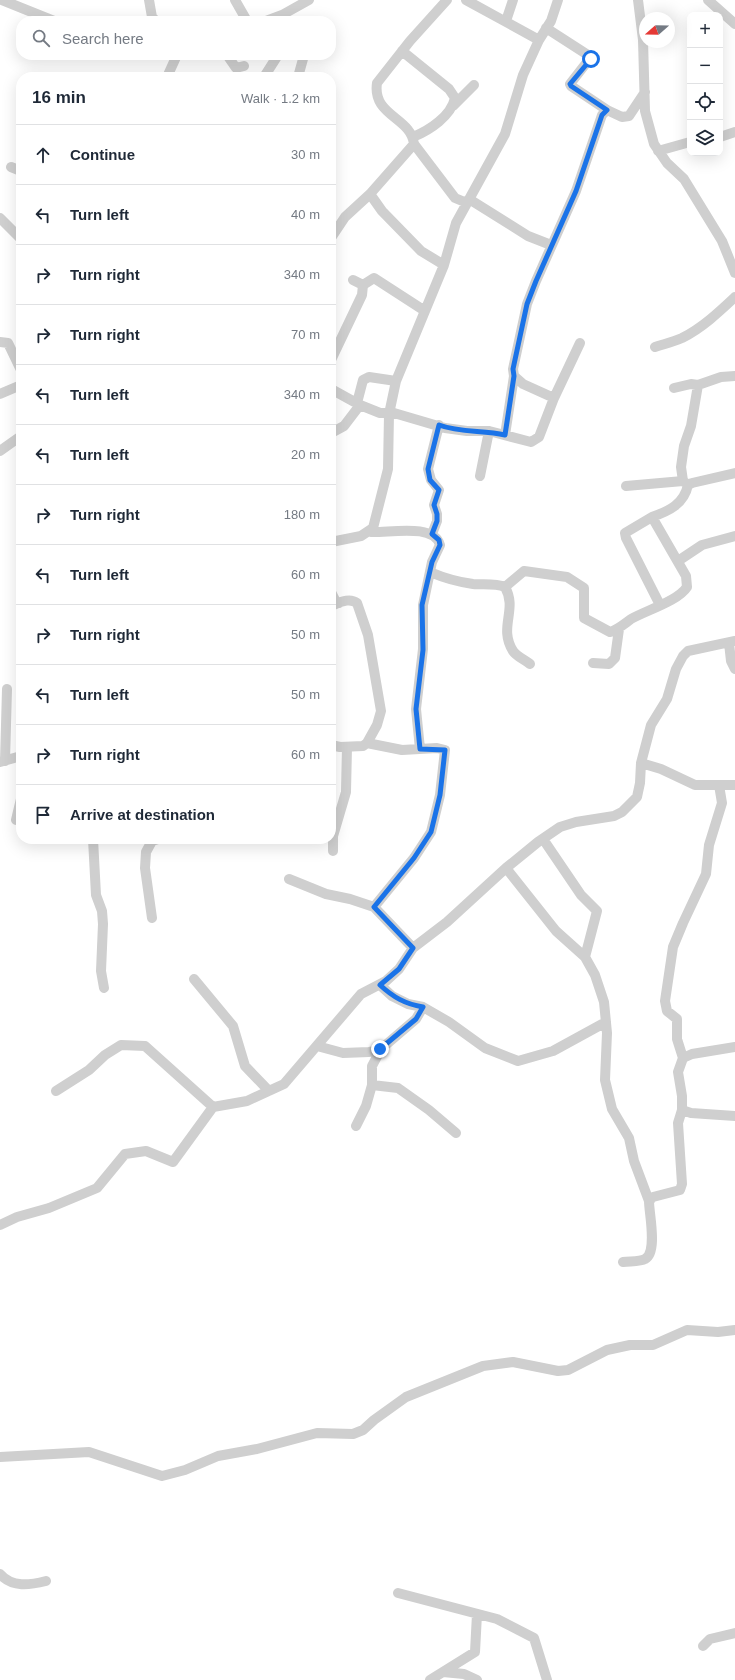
<!DOCTYPE html>
<html lang="en">
<head>
<meta charset="utf-8">
<style>
	:root { --surface:#fff; --page:#f2f2f3; --text:#1f2937; --muted:#747a83; --line:#e0e1e3 }
	body { margin:0; font-family:Arial,sans-serif; background:var(--page); color:var(--text) }
	.controls { position:absolute; right:12px; top:12px; display:grid; overflow:hidden; border-radius:8px; box-shadow:0 4px 16px #0002 }
	.controls button { width:36px; height:36px; display:grid; place-items:center; padding:0; border:0; border-bottom:1px solid var(--line); background:var(--surface); color:var(--text); font:20px sans-serif }
	.compass { position:absolute; left:639px; top:12px; width:36px; height:36px; border-radius:50%; background:var(--surface); box-shadow:0 4px 16px #0002; rotate:250deg }
	.stop { position:absolute; width:12px; height:12px; margin:-9px; border:3px solid #1a73e8; border-radius:50%; background:#fff }
	.stop.end { background:#1a73e8; border-color:#fff; box-shadow:0 1px 4px #0008 }
	.list { margin:0; padding:0; list-style:none }
	h2 { display:flex; justify-content:space-between; align-items:center; height:52px; margin:0; padding:0 16px; font-size:17px }
	h2 small { font-size:13px; font-weight:400; color:var(--muted) }
	.list li { display:grid; grid-template-columns:26px 1fr auto; gap:12px; align-items:center; box-sizing:border-box; height:60px; padding:0 16px; border-top:1px solid var(--line) }
	.list b { display:block; font-size:15px; white-space:nowrap }
	.list em { font-size:13px; font-style:normal; color:var(--muted) }
	.icon { flex:none; width:22px; height:22px; fill:none; stroke:currentColor; stroke-width:2; stroke-linecap:round; stroke-linejoin:round }
	.map { position:relative; flex:none; width:735px; height:1680px; overflow:hidden }
	.search { position:absolute; background:var(--surface); box-shadow:0 4px 16px #0002; left:16px; top:16px; width:320px; height:44px; display:flex; align-items:center; gap:10px; box-sizing:border-box; padding:0 14px; border-radius:16px; color:var(--muted); font-size:15px }
	.panel { position:absolute; background:var(--surface); box-shadow:0 4px 16px #0002; left:16px; top:72px; width:320px; height:772px; border-radius:16px }
	.map>svg:first-child { display:block }
</style>
</head>
<body>
<div class="map">
<svg width="735" height="1680" viewBox="0 0 735 1680">
	<rect width="100%" height="100%" fill="#fff"/>
	<g fill="none" stroke-linecap="round" stroke-linejoin="round">
		<path stroke="#cfcfcf" stroke-width="10" d="M2 0 54 21
			M149 0 152 17 156 21
			M235 0 247 21
			M447 0 410 41 377 83C372 116 411 117 414 144L455 198 467 203
			M466 0 539 40
			M638 0 643 40 645 111 654 144 667 163 684 179 722 241 735 273
			M708 0 735 24
			M266 21 282 15 309 0
			M506 21 513 0
			M546 28 591 57 570 84 571 86 607 110
			M402 51 449 89 455 98C451 116 430 130 413 137
			M227 55 236 68 244 66
			M167 77 177 55
			M264 77 278 55
			M298 77 303 59 301 55
			M453 106 474 85
			M720 137 735 132
			M658 151 690 142
			M11 167 21 171
			M370 194 382 211 421 251 444 265
			M469 199 528 236 551 245
			M0 218 21 239
			M331 238 345 217 370 194 414 144
			M353 280 363 285 374 278 425 311
			M0 342 8 343 21 370
			M655 347C664 344 673 342 682 338 702 328 719 312 735 297
			M331 360 362 295 363 285
			M674 388 691 384 698 385 721 377 735 376
			M331 389 360 405 380 413H394L445 428 467 431H489L531 442 539 437 554 398 580 343
			M0 394 21 385
			M554 398 523 384 514 376 513 369 527 304 536 281 576 191 602 115 607 110 622 117 629 116 645 92
			M357 403 363 380 369 377 396 381
			M331 433 344 426 360 405
			M505 435 514 376
			M0 451 21 436
			M480 476 489 431
			M683 481 681 467 684 446 691 426 698 385
			M626 486 683 481 687 484
			M652 517 625 533 626 538 660 605
			M371 532C389 533 434 523 440 545L432 562 423 605V649L416 709 420 749
			M432 534 437 521V514L434 505 439 490 431 480 428 469 439 425
			M331 542 361 536 373 528 388 469 389 414 396 381 444 265 456 223 505 134 523 75 539 40 551 21 558 0
			M678 561 702 545 735 536
			M430 572C444 578 458 582 473 584 483 585 495 583 505 587 518 610 498 627 513 651 516 656 525 660 530 664
			M505 587 524 571 567 577 584 588V618L610 632C619 629 624 624 631 619 647 610 678 601 687 587L686 576 652 517C669 511 684 504 688 485L692 483 735 473
			M331 592 336 602 339 603
			M331 606C339 603 349 597 357 603L368 635 381 711 377 725 367 743 363 746 340 747 331 745
			M729 643 731 661 735 669
			M593 663 609 664 615 658 619 629
			M367 743 402 750 437 748 445 750 440 795 431 832 414 858 374 907
			M5 761 7 689
			M0 762 21 756
			M641 763 661 769 695 785H735
			M16 820 21 799
			M93 839 96 895 102 911 103 924 101 971 104 988
			M543 839 581 895 597 911 585 957 595 975 604 1002 607 1033 605 1080 612 1109 629 1138 634 1161 649 1201
			M333 851V836L346 792 347 747
			M506 868 556 931 585 957
			M289 879 326 894 350 899 374 907 413 948
			M152 918 145 868 146 852 152 841 158 839
			M194 979 233 1026 245 1066 269 1091
			M380 985 392 996 408 1004 423 1007 449 1022 485 1048 518 1061 553 1051 606 1022
			M317 1046 343 1053 369 1052 381 1049 416 1019 423 1007
			M683 1058 677 1039V1019L667 1011 665 1001 673 947 683 923 706 874 709 845 722 803 719 785
			M372 1085 398 1088 429 1110 456 1133
			M56 1091 89 1070 105 1055 121 1045 145 1046 213 1107
			M682 1110 691 1113 735 1116
			M356 1126 366 1106 372 1085V1066L381 1049
			M0 1225 17 1217 49 1208 97 1188 125 1154 146 1151 173 1162 213 1107 247 1101 284 1084 361 994 386 981 399 969 413 948 447 922 506 868 538 842 560 827 576 822 614 816 622 812 637 797 640 783 641 763 651 725 667 699 676 669 683 656 688 651 735 641
			M623 1262C630 1261 640 1262 645 1259 658 1252 649 1214 649 1201L653 1197 680 1190 682 1184 678 1123 682 1110V1096L678 1072 683 1058 692 1054 735 1047
			M0 1457 89 1452 162 1476 185 1470 218 1456 257 1449 317 1433 353 1434 363 1430 374 1420 406 1397 483 1366 513 1362 558 1371 568 1370 607 1350 630 1345H653L687 1330 718 1332 735 1330
			M0 1574C12 1588 30 1585 46 1581
			M398 1593 497 1619 534 1638 547 1680
			M703 1646 710 1639 735 1633
			M443 1672 464 1674 477 1680
			M430 1680 475 1652 477 1614"/>
	</g>
	<g fill="none" stroke-linecap="round" stroke-linejoin="round">
		<path stroke="#1a73e8" stroke-width="5" d="M380 1049 416 1019 423 1007C405 1004 393 997 380 985L399 969 413 948 374 907 414 858 431 832 440 795 445 750 420 749 416 709 423 650 422 605 432 562 440 545 439 540 432 534 437 521V514L434 505 439 490 430 480 428 469 439 425C460 433 483 430 505 435L514 376 513 369 527 304 536 281 576 191 602 115 607 110 571 86 570 84 591 59"/>
	</g>
</svg>
<div class="controls">
<button>+</button>
<button>−</button>
<button><svg class="icon" aria-label="locate" viewBox="0 0 24 24"><circle cx="12" cy="12" r="6"/><path d="M12 2v4M12 18v4M2 12h4M18 12h4"/></svg></button>
<button><svg class="icon" aria-label="layers" viewBox="0 0 24 24"><path d="M12 4l9 5-9 5-9-5zM3 14l9 5 9-5"/></svg></button>
</div>
<svg class="compass" viewBox="-18 -18 36 36"><path d="M0-13l5 13h-10z" fill="#e53935"/><path d="M0 13l5-13h-10z" fill="#747a83"/></svg>
<div class="stop" style="left:591px;top:59px"></div>
<div class="stop end" style="left:380px;top:1049px"></div>
<div class="search"><svg class="icon" aria-label="search" viewBox="0 0 24 24"><circle cx="10" cy="10" r="6"/><path d="M15 15l6 6"/></svg>Search here</div>
<section class="panel">
<h2>16 min<small>Walk · 1.2 km</small></h2>
<ul class="list">
<li><svg class="icon" aria-label="ahead" viewBox="0 0 24 24"><path d="M12 20V5M6 11l6-6 6 6"/></svg><div><b>Continue</b></div><em>30 m</em></li>
<li><svg class="icon" aria-label="left" viewBox="0 0 24 24"><path d="M17 20v-9H6M10 6l-5 5 5 5"/></svg><div><b>Turn left</b></div><em>40 m</em></li>
<li><svg class="icon" aria-label="right" viewBox="0 0 24 24"><path d="M7 20v-9h11M14 6l5 5-5 5"/></svg><div><b>Turn right</b></div><em>340 m</em></li>
<li><svg class="icon" aria-label="right" viewBox="0 0 24 24"><path d="M7 20v-9h11M14 6l5 5-5 5"/></svg><div><b>Turn right</b></div><em>70 m</em></li>
<li><svg class="icon" aria-label="left" viewBox="0 0 24 24"><path d="M17 20v-9H6M10 6l-5 5 5 5"/></svg><div><b>Turn left</b></div><em>340 m</em></li>
<li><svg class="icon" aria-label="left" viewBox="0 0 24 24"><path d="M17 20v-9H6M10 6l-5 5 5 5"/></svg><div><b>Turn left</b></div><em>20 m</em></li>
<li><svg class="icon" aria-label="right" viewBox="0 0 24 24"><path d="M7 20v-9h11M14 6l5 5-5 5"/></svg><div><b>Turn right</b></div><em>180 m</em></li>
<li><svg class="icon" aria-label="left" viewBox="0 0 24 24"><path d="M17 20v-9H6M10 6l-5 5 5 5"/></svg><div><b>Turn left</b></div><em>60 m</em></li>
<li><svg class="icon" aria-label="right" viewBox="0 0 24 24"><path d="M7 20v-9h11M14 6l5 5-5 5"/></svg><div><b>Turn right</b></div><em>50 m</em></li>
<li><svg class="icon" aria-label="left" viewBox="0 0 24 24"><path d="M17 20v-9H6M10 6l-5 5 5 5"/></svg><div><b>Turn left</b></div><em>50 m</em></li>
<li><svg class="icon" aria-label="right" viewBox="0 0 24 24"><path d="M7 20v-9h11M14 6l5 5-5 5"/></svg><div><b>Turn right</b></div><em>60 m</em></li>
<li><svg class="icon" aria-label="arrive" viewBox="0 0 24 24"><path d="M6 21V4h12l-3 4 3 4H6"/></svg><div><b>Arrive at destination</b></div></li>
</ul>
</section>
</div>
</body>
</html>
